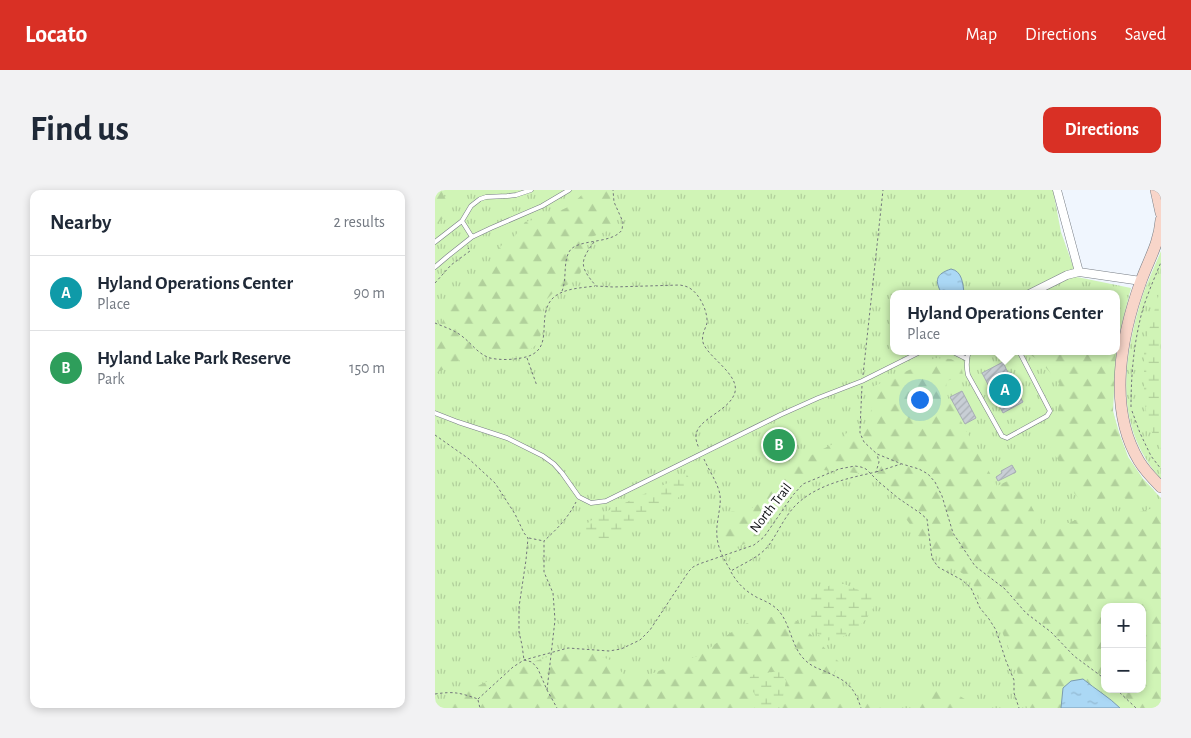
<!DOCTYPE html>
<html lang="en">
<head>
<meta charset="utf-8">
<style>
	:root { --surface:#fff; --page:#f2f2f3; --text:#1f2937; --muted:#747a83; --line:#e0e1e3; --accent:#d93025 }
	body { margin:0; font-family:"Alegreya Sans",sans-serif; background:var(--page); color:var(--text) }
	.controls { position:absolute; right:15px; bottom:15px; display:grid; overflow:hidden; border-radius:10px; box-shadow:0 2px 8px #0003 }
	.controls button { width:45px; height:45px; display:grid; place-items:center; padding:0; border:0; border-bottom:1px solid var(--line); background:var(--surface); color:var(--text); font:25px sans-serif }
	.you { position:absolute; left:484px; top:209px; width:18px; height:18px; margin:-12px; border:4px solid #fff; border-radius:50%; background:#1a73e8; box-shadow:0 0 0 8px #1a73e833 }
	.badge { display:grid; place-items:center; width:32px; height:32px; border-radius:50%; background:var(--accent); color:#fff; font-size:16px; font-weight:700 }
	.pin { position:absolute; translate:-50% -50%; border:2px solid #fff; box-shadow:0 1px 5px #0006 }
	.popup { position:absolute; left:455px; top:100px; width:230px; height:65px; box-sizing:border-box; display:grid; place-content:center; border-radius:10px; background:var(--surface); filter:drop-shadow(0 1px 4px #0005); font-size:16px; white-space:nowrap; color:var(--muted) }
	.popup b { font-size:19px; color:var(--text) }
	.popup::after { content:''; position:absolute; left:50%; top:100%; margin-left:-10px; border:10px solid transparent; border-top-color:var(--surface) }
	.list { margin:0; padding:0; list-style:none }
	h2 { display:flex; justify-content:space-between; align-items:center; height:65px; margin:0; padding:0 20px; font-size:21px }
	h2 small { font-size:16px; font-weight:400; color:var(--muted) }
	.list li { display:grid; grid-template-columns:32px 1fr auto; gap:15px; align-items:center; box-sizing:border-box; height:75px; padding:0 20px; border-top:1px solid var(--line) }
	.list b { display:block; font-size:19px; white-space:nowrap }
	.list p { margin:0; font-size:16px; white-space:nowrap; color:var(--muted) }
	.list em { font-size:16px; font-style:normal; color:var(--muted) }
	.map { position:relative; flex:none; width:726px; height:518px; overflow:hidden; border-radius:10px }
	header { display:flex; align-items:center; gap:30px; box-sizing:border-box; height:70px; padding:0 25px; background:var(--accent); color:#fff }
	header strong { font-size:24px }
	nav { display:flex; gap:28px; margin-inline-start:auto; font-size:18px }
	.intro { display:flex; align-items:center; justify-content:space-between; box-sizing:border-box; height:120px; padding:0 30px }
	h1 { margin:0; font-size:35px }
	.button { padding:12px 22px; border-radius:10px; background:var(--accent); color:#fff; font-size:18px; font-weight:700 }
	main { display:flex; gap:30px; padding:0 30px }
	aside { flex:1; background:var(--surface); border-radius:10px; box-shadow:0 2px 8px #0003 }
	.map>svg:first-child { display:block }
</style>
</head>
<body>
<header>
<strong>Locato</strong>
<nav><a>Map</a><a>Directions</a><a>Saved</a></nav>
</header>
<div class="intro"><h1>Find us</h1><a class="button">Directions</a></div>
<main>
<aside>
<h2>Nearby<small>2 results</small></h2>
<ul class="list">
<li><span class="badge" style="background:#0f9aa8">A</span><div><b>Hyland Operations Center</b><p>Place</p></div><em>90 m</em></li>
<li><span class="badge" style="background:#2e9e5b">B</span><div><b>Hyland Lake Park Reserve</b><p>Park</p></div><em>150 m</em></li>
</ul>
</aside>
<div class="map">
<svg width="726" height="518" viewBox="0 0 726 518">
	<defs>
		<pattern id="grass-tufts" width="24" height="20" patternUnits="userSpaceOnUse" patternTransform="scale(1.25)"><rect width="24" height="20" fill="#d0f4b6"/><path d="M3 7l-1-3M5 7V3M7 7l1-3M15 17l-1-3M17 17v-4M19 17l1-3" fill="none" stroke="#b1d09b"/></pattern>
		<pattern id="forest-firs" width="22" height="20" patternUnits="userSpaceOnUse" patternTransform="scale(1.25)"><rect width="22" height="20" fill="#d0f4b6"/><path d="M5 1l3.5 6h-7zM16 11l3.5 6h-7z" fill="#b1d09b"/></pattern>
		<pattern id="wetland-marsh" width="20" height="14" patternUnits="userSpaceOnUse" patternTransform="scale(1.25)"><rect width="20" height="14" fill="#d0f4b6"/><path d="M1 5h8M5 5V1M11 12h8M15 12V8" fill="none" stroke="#b1d09b"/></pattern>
		<pattern id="water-ripples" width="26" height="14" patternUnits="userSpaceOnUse" patternTransform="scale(1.25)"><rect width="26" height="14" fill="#abd8f5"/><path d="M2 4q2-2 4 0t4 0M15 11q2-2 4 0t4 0" fill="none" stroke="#92b8d1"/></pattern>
		<pattern id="building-hatch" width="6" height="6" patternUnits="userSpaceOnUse" patternTransform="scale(1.25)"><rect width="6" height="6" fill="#c8ced5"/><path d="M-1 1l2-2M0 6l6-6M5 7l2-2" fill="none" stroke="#aab0b6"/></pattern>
	</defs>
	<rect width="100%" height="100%" fill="#f0f6fe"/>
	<path fill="url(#grass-tufts)" fill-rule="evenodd" d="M0 0H618L626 42 642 87 696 98 682 153 678 195V221L684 243 693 267 708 289 726 308V518H0ZM459 104H681V161H459ZM670 417H707V499H670Z
		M726 61V289C680 238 687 176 705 114 710 96 719 78 726 61Z"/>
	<path fill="url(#forest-firs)" fill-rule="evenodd" d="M0 0H7L9 6 15 15 11 25 0 36Z
		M152 0H175L176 15 181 30V35L177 39 154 48C151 60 145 69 146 82L141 89 132 95 120 101 111 110 107 122 105 134 106 144 102 154 91 163 71 164 55 163 46 160 28 168 13 178 0 183V139H5L14 113 19 101 31 91 43 86 55 75 60 62 69 53 80 46 90 32 116 25 135 16Z
		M593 161H681L678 222 684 243 693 267 708 289 719 300 713 311 694 312 687 306 647 312 639 303 638 294 617 260 608 241 626 230 623 220 626 204 624 193 606 172 593 163Z
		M500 168 516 169 526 174 528 185 512 191 511 198 513 208 562 296 581 287 610 342 651 326H676L693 325 726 316V518H592L580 474 566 439 554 422 534 388 512 373 503 364 487 351 469 326 456 297 443 286 421 283 388 280 362 295 348 308 330 338 317 351 289 362 285 349V336L289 326 297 321H312L325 313 334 298 350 282 380 263 400 253 413 242 430 240 434 231 437 215 431 209 433 199ZM670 417H707V499H670Z
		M330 426 362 431 404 472 395 492 415 517 417 518H347L348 507 345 481 316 485 313 492 321 507 319 518H1L36 499 88 475 125 463 159 464 178 471 191 488 216 484 265 465 305 436Z
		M509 497 535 512 539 518H476L482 501Z
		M428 509 440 511 445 518H424Z"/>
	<path fill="url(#wetland-marsh)" d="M726 97V153L725 156 726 166V259L713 235 709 205V158Z
		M252 284 256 293 248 304 229 319 205 326 178 348 153 351 147 337 164 325Z
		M397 394H409L424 400 439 401 443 408C432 433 418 447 390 451 382 443 371 435 373 423 376 414 377 418 376 407Z
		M345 481 351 491 348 507 347 518H319L321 507 313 492 316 485Z"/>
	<path fill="url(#water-ripples)" stroke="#7b9bb0" d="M516 79C527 81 528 93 529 104H507C499 90 501 84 516 79Z
		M648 489C660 499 674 507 685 518H626L628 498 636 491Z"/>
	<path fill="url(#building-hatch)" stroke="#a7adb5" d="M568 172 573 183 575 182 582 197 585 202 583 203 588 212 568 223 547 183Z
		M527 201 541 228 530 234 515 207Z
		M577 275 581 282 563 291 561 287 567 283 566 281Z"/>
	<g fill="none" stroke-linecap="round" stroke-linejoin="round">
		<defs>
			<path id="lane" d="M27 31 37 47
				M0 52 27 31 36 16 45 9 51 7 72 6 81 5 96 0
				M0 77 13 66 37 47 56 38 107 16 134 0
				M516 161 532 169
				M534 161C531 170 531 176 533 185L567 246 572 248 612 226 615 221 584 161
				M0 223 23 232 72 248 108 266 119 274 127 283 144 307 156 313 171 311 345 225 383 208 427 191 487 161"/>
			<path id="street" d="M622 0 644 82
				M594 104 632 85 644 82 706 91"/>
			<path id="secondary" d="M721 0 726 23
				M726 30C724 54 714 69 706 91 686 146 672 218 704 271 710 281 718 289 726 297"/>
		</defs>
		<use href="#lane" stroke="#777d84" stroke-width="5"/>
		<use href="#street" stroke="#777d84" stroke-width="9"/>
		<use href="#secondary" stroke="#777d84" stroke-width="12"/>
		<path stroke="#72757b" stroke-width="1" stroke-dasharray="2.5 2.5" stroke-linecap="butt" d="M159 52C144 72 145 77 161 96L178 97 245 95C249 96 252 96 256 99 265 105 273 122 272 133 270 140 265 147 269 155 276 169 304 185 300 202 295 222 259 229 261 248 261 252 263 255 264 259
			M0 93 16 75 35 61 33 58
			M127 101C132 89 128 73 134 62 141 48 176 55 187 40L188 32 179 12 178 0
			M0 133C9 137 20 140 28 147 37 154 43 164 55 168 64 170 76 170 86 168 124 162 98 126 119 107 130 98 147 98 160 96
			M92 168 102 196
			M428 185 448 0
			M427 196 425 239V243L429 252 442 264 467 274 484 279 493 284 500 292 507 306 518 343 540 376 570 399 591 423 616 442 639 466 670 489
			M696 217C696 190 698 161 704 135 708 113 718 92 726 72
			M697 221 705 243 716 266 726 279
			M0 245 34 269 60 293 80 324 89 343 93 348 91 370 84 417V442L87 455 89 470
			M269 269C274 281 283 293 285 305 286 313 284 321 283 329 279 351 285 363 296 381 309 373 325 367 334 355 344 341 350 325 363 313 384 294 414 288 441 282L444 272 442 264
			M441 282 466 274
			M94 348 109 351
			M296 382C303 394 310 401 323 408 330 411 337 414 343 420 356 434 356 457 370 470 375 475 381 478 387 480 409 490 418 493 426 518
			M89 470 97 472 103 479 112 500 122 518
			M681 499 701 518
			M112 500 120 430 118 403 109 382V351C122 339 133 328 141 312
			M0 504C20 501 25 503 43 509
			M43 509 78 477 89 470 133 458 174 461 186 459 205 450 215 440 254 381 258 377 264 374 319 355 329 347 358 305 368 294 404 279 420 276 426 277 431 279 444 292 463 308 485 323 492 329 497 368 503 377 527 390 536 398 545 418 554 429 561 440 571 471 579 490V503L584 518
			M43 510 45 518"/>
		<use href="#lane" stroke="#fff" stroke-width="4"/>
		<use href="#street" stroke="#fff" stroke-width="8"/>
		<use href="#secondary" stroke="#f8d5c9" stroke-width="11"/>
	</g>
	<g text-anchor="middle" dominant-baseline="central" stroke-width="5" stroke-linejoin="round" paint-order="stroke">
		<g font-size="14" fill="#0a0c0f" stroke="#fff">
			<text transform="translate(336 318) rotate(-52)">North Trail</text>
		</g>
	</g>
</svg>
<div class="controls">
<button>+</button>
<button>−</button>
</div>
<div class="you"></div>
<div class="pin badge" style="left:570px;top:200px;background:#0f9aa8">A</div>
<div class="popup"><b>Hyland Operations Center</b>Place</div>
<div class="pin badge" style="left:344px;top:255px;background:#2e9e5b">B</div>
</div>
</main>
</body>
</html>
